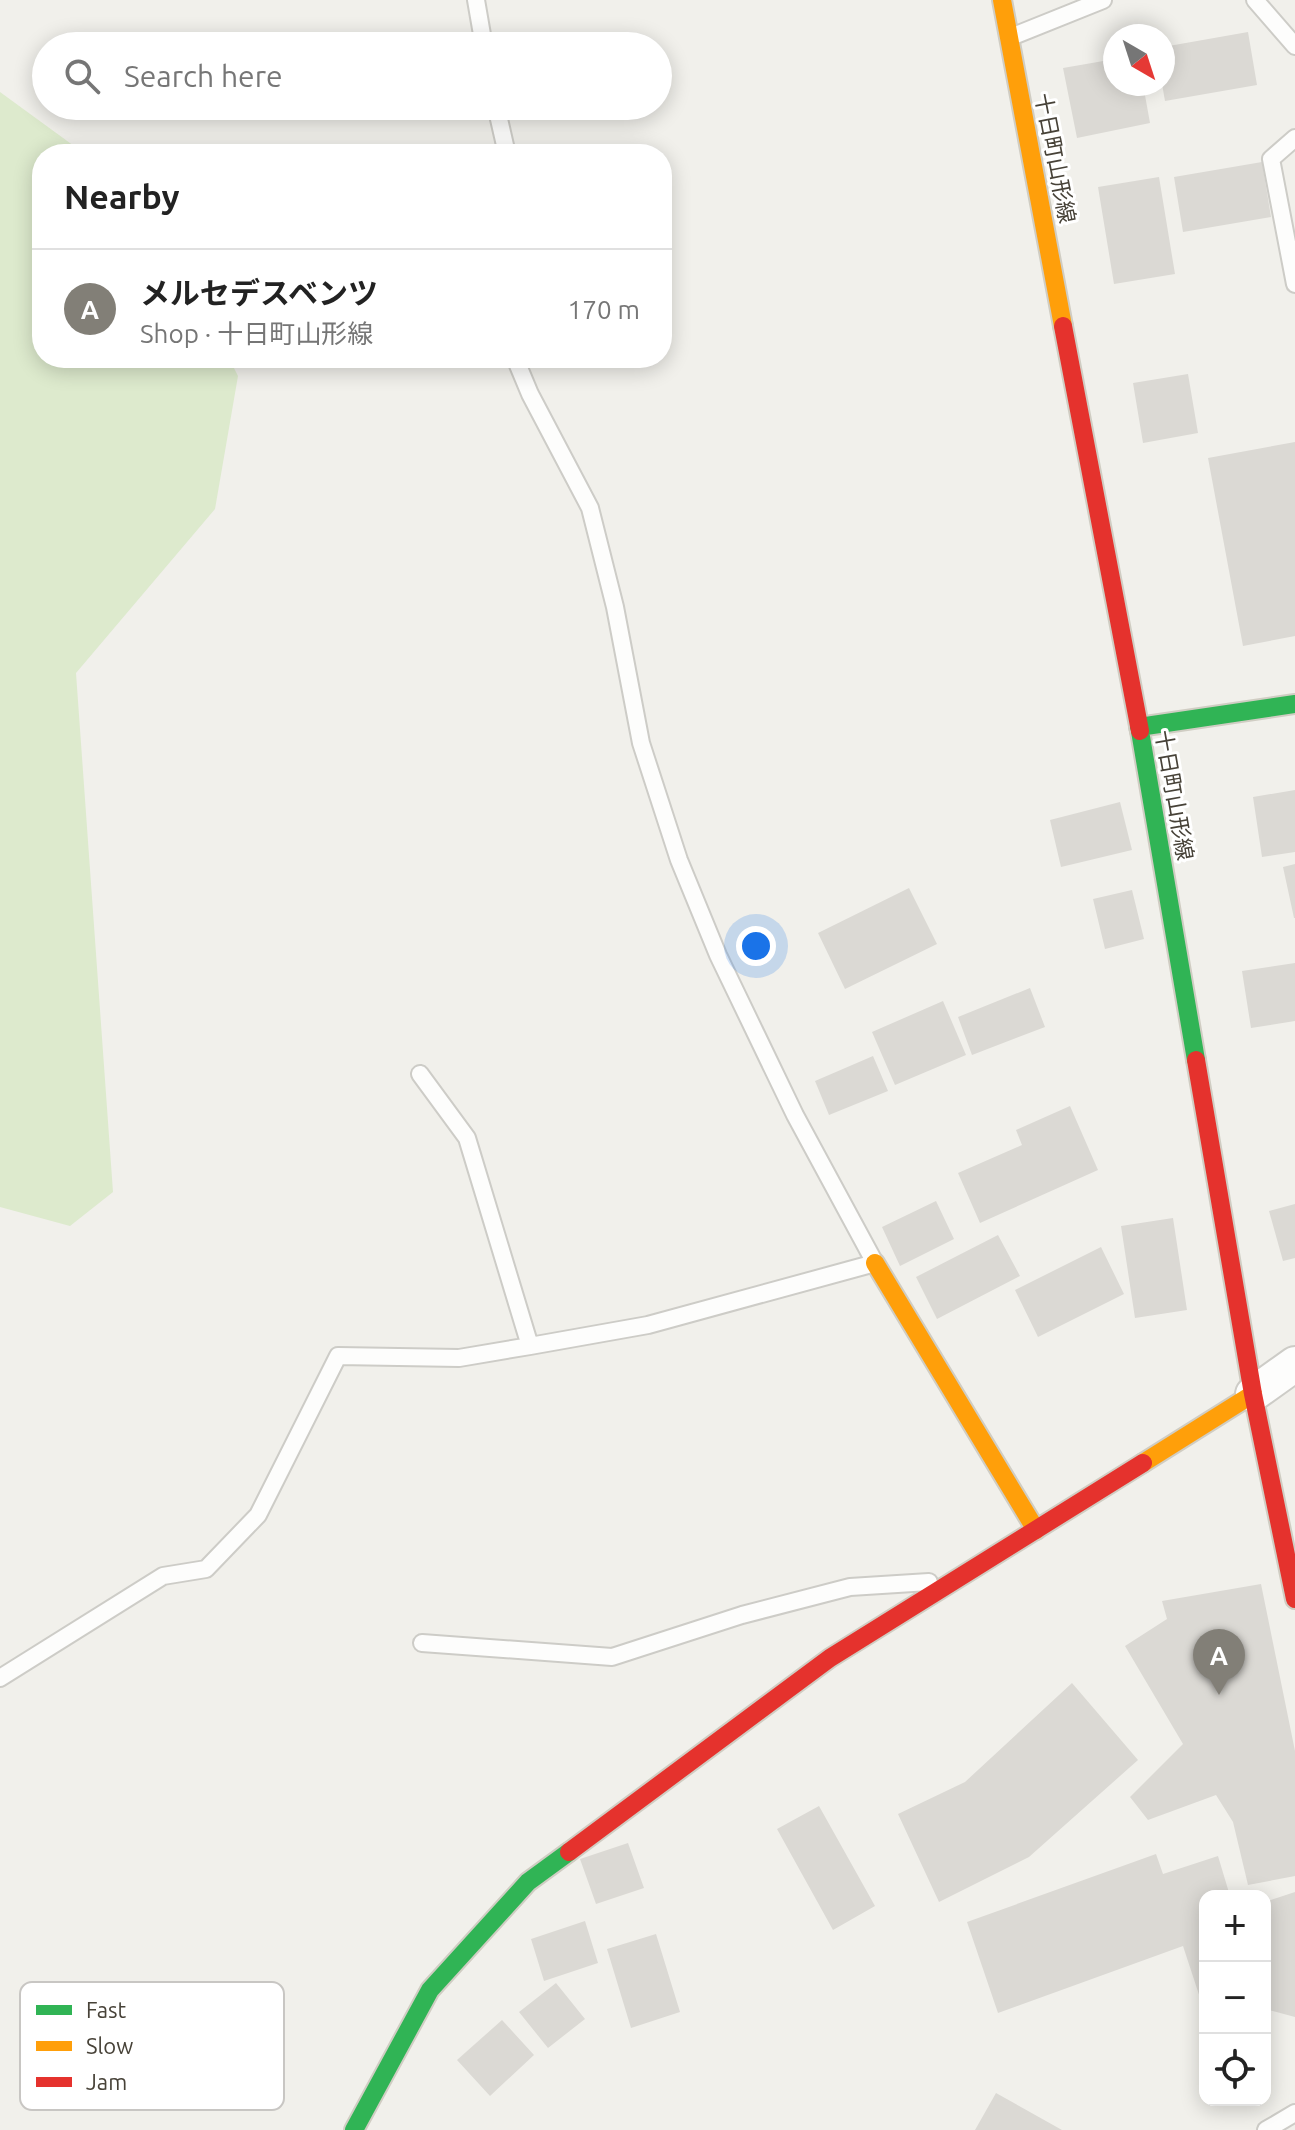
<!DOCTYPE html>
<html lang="en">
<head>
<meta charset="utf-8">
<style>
	:root { --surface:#fff; --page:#f6f6f6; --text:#222; --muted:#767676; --line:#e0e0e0; --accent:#827f77 }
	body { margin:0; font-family:Ubuntu,"Noto Sans JP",sans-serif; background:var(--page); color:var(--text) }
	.controls { position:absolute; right:24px; bottom:24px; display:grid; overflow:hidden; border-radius:16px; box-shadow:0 4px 20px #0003 }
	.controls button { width:72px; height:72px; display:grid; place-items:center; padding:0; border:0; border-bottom:2px solid var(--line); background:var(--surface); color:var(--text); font:40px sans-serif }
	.compass { position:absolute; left:1103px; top:24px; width:72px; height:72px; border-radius:50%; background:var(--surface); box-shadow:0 4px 20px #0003; rotate:141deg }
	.you { position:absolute; left:756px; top:946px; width:28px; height:28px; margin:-20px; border:6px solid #fff; border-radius:50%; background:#1a73e8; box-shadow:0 0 0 12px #1a73e833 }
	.badge { display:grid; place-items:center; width:52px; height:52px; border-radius:50%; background:var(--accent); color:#fff; font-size:26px; font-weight:700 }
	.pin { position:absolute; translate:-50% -66px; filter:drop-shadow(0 2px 4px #0008) }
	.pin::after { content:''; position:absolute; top:42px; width:28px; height:24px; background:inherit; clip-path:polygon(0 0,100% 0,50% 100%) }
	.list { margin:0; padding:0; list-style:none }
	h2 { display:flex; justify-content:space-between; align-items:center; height:104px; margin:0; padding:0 32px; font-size:34px }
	h2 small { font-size:26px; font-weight:400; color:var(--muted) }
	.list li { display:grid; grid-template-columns:52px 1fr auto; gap:24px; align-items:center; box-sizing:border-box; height:120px; padding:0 32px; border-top:2px solid var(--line) }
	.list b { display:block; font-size:30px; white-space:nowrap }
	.list p { margin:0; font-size:26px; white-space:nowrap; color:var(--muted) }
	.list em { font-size:26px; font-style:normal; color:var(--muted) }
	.icon { flex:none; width:44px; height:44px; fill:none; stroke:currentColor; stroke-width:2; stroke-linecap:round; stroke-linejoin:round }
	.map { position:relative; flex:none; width:1295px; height:2130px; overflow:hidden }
	.search { position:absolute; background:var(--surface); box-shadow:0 4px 20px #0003; left:32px; top:32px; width:640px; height:88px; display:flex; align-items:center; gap:20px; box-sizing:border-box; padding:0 28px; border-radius:44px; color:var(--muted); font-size:30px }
	.panel { position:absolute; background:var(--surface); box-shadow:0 4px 20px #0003; left:32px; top:144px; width:640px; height:224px; border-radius:32px }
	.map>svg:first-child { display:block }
</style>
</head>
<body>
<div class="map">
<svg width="1295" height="2130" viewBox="0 0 1295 2130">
	<rect width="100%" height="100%" fill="#f1f0eb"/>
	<path fill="#ddeacd" d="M0 92 85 154H42V358H229L238 376 215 509 76 673 113 1192 70 1226 0 1207Z"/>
	<path fill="#dbd9d4" d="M1248 32 1257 85 1165 101 1162 84 1163 47Z
		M1115 59V84H1143L1150 123 1077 138 1063 68Z
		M1262 162 1271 217 1183 232 1174 177Z
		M1159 177 1175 274 1114 284 1098 187Z
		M1188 374 1198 433 1143 443 1133 383Z
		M1295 442V636L1243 646 1208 458Z
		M1295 790V852L1262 857 1253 797Z
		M1120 802 1132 850 1061 867 1050 820Z
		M1295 864V918H1294L1283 867Z
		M909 888 937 944 845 989 818 933Z
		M1132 890 1144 939 1105 949 1093 899Z
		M1295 963V1021L1251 1028 1242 971Z
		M1030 988 1045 1027 972 1055 958 1017Z
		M943 1001 966 1055 895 1085 872 1032Z
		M873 1056 888 1091 829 1115 815 1081Z
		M1070 1106 1098 1170 980 1223 958 1173 1022 1145 1016 1130Z
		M936 1201 954 1239 900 1266 882 1227Z
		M1295 1204V1258L1283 1261 1269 1211Z
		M1173 1218 1187 1310 1135 1318 1121 1226Z
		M998 1235 1020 1276 937 1319 916 1277Z
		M1101 1247 1124 1294 1038 1337 1015 1290Z
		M1261 1584 1295 1751V1876L1248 1885 1233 1822 1216 1795 1148 1820 1130 1797 1183 1744 1125 1646 1167 1619 1162 1601Z
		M1072 1683 1138 1760 1029 1857 939 1902 898 1814 965 1782Z
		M819 1806 875 1906 833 1930 777 1829Z
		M628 1843 644 1888 596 1904 580 1859Z
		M1156 1854 1163 1874 1218 1856 1230 1896H1205V2013L1183 1946 998 2013 967 1922Z
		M1295 1892V2017L1265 2009V1902Z
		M585 1921 598 1963 544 1981 531 1939Z
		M656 1934 680 2012 631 2028 607 1949Z
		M556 1983 585 2019 548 2048 519 2012Z
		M502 2020 534 2055 490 2096 457 2060Z
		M996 2093 1062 2130H975Z"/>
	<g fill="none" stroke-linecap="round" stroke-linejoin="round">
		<defs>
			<path id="lane" d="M476 0 484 46
				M1255 0 1295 46
				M1011 37 1103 0
				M496 106 507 154
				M1295 138 1271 159 1295 284
				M420 1074 467 1138 530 1346
				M422 1643 612 1657 742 1615 850 1587 929 1582
				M0 1678 163 1576 206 1569 258 1515 338 1356 459 1358 530 1346 648 1325 875 1263 795 1115 718 955 679 860 641 743 615 607 590 508 530 394 515 358
				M1266 2130 1295 2113"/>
			<path id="street" d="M1253 1394 1295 1364"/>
			<path id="fast" d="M1139 727 1295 704
				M1140 731 1196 1060
				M354 2130 430 1990 528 1882 569 1852"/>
			<path id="slow" d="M1002 0 1063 326
				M875 1263 1036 1530
				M1143 1463 1253 1394"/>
			<path id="jam" d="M1063 326 1140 731
				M1196 1060 1253 1394 1295 1599
				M569 1852 830 1658 1143 1463"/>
		</defs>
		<use href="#lane" stroke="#cdccc7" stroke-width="20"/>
		<use href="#street" stroke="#cdccc7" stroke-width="38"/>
		<use href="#fast" stroke="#d0cdc3" stroke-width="22"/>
		<use href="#slow" stroke="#d0cdc3" stroke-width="22"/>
		<use href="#jam" stroke="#d0cdc3" stroke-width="22"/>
		<use href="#lane" stroke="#fdfdfc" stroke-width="16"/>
		<use href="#street" stroke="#fdfdfc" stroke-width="34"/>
		<use href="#fast" stroke="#30b455" stroke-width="18"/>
		<use href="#slow" stroke="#ff9f0a" stroke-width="18"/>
		<use href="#jam" stroke="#e5322d" stroke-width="18"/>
	</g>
	<g text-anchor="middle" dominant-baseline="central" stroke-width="6" stroke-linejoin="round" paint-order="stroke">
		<g font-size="22" fill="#474238" stroke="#fff">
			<text transform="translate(1056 158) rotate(79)">十日町山形線</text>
			<text transform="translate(1175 795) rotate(80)">十日町山形線</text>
		</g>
	</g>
	<rect x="20" y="1982" width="264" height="128" rx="12" fill="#fff" stroke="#c8c6c3" stroke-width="2"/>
	<rect x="36" y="2005" width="36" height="10" fill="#30b455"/>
	<rect x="36" y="2041" width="36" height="10" fill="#ff9f0a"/>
	<rect x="36" y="2077" width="36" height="10" fill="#e5322d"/>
	<g font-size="22" fill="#474238">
		<text x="86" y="2018">Fast</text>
		<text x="86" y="2054">Slow</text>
		<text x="86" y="2090">Jam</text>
	</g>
</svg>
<div class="controls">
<button>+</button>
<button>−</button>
<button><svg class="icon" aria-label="locate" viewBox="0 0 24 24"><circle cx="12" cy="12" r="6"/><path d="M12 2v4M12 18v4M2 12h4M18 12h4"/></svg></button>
</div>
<svg class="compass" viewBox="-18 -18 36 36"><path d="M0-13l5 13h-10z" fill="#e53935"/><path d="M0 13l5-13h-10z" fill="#767676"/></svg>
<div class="you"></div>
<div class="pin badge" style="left:1219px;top:1695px">A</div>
<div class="search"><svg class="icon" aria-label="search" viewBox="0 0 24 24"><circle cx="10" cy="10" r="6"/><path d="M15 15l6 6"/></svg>Search here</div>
<section class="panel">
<h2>Nearby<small></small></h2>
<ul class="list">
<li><span class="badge">A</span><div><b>メルセデスベンツ</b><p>Shop · 十日町山形線</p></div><em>170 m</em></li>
</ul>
</section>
</div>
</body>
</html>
